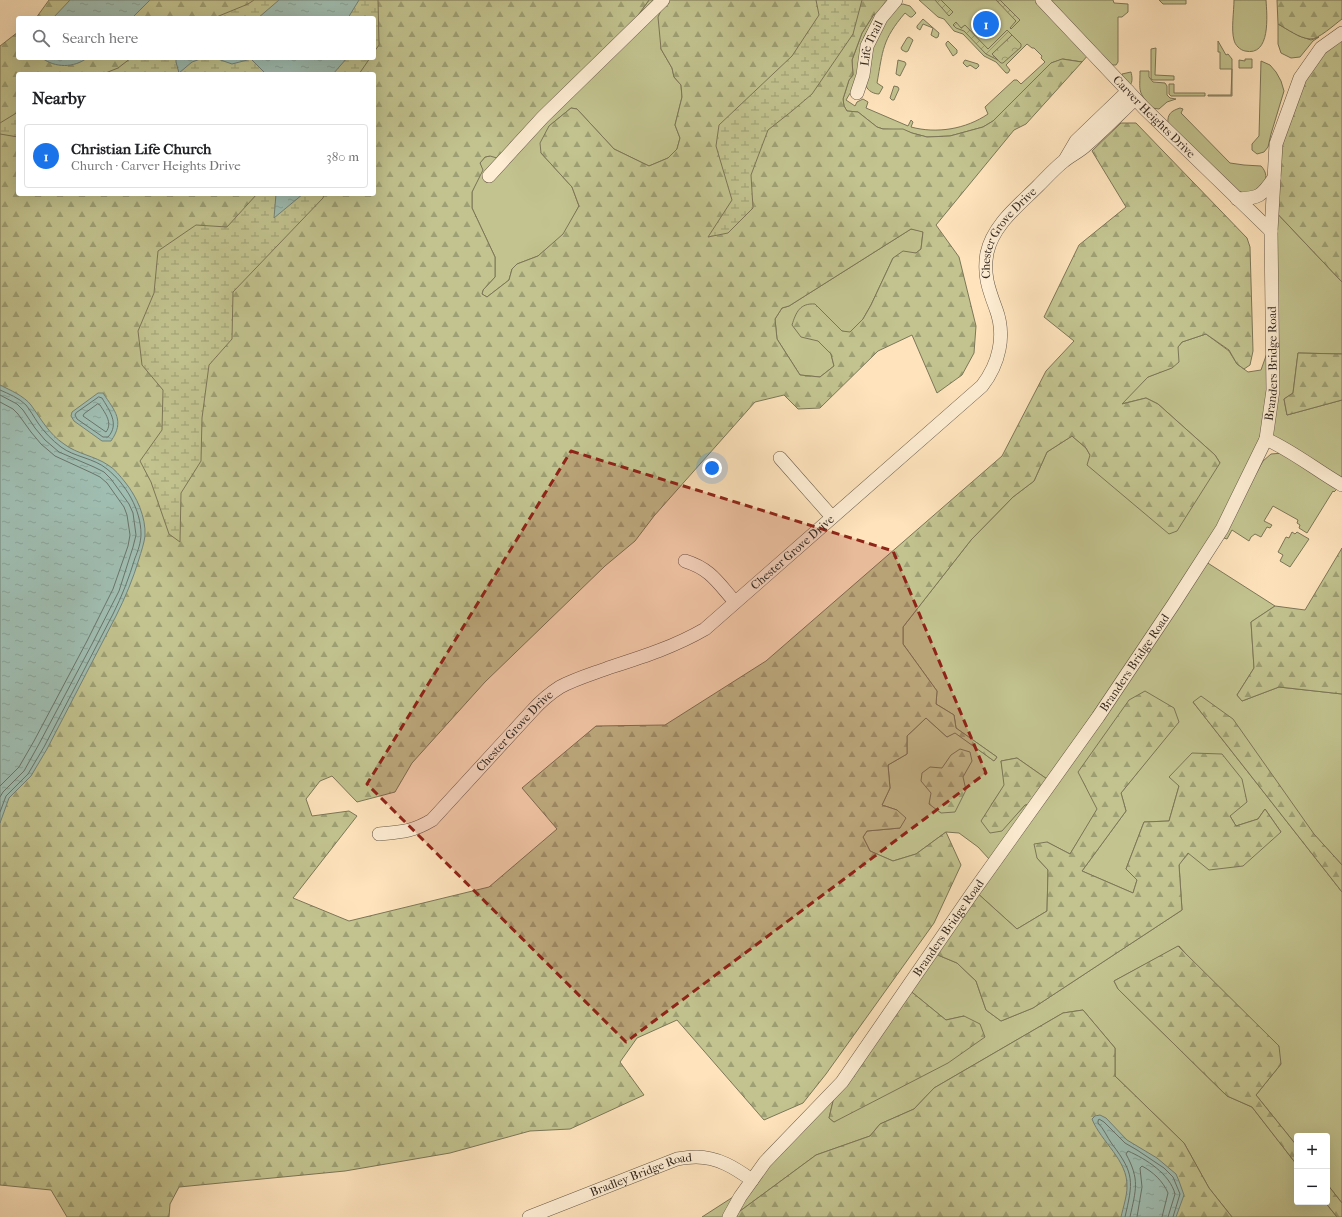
<!DOCTYPE html>
<html lang="en">
<head>
<meta charset="utf-8">
<style>
	:root { --surface:#fff; --page:#f6f6f6; --text:#202124; --muted:#757577; --line:#e0e0e0; --accent:#1a73e8 }
	body { margin:0; font-family:"IM FELL French Canon",serif; background:var(--page); color:var(--text) }
	.controls { position:absolute; right:12px; bottom:12px; display:grid; overflow:hidden; border-radius:4px; box-shadow:0 4px 16px #0002 }
	.controls button { width:36px; height:36px; display:grid; place-items:center; padding:0; border:0; border-bottom:1px solid var(--line); background:var(--surface); color:var(--text); font:20px sans-serif }
	.you { position:absolute; left:712px; top:468px; width:14px; height:14px; margin:-10px; border:3px solid #fff; border-radius:50%; background:#1a73e8; box-shadow:0 0 0 6px #1a73e833 }
	.badge { display:grid; place-items:center; width:26px; height:26px; border-radius:50%; background:var(--accent); color:#fff; font-size:13px; font-weight:700 }
	.pin { position:absolute; translate:-50% -50%; border:2px solid #fff; box-shadow:0 1px 4px #0006 }
	.list { margin:0; padding:0; list-style:none }
	h2 { display:flex; justify-content:space-between; align-items:center; height:52px; margin:0; padding:0 16px; font-size:17px }
	h2 small { font-size:13px; font-weight:400; color:var(--muted) }
	.list li { display:grid; grid-template-columns:26px 1fr auto; gap:12px; align-items:center; box-sizing:border-box; height:64px; margin:0 8px 8px; padding:0 8px; border:1px solid var(--line); border-radius:4px }
	.list b { display:block; font-size:15px; white-space:nowrap }
	.list p { margin:0; font-size:13px; white-space:nowrap; color:var(--muted) }
	.list em { font-size:13px; font-style:normal; color:var(--muted) }
	.icon { flex:none; width:22px; height:22px; fill:none; stroke:currentColor; stroke-width:2; stroke-linecap:round; stroke-linejoin:round }
	.map { position:relative; flex:none; width:1342px; height:1217px; overflow:hidden }
	.search { position:absolute; background:var(--surface); box-shadow:0 4px 16px #0002; left:16px; top:16px; width:360px; height:44px; display:flex; align-items:center; gap:10px; box-sizing:border-box; padding:0 14px; border-radius:4px; color:var(--muted); font-size:15px }
	.panel { position:absolute; background:var(--surface); box-shadow:0 4px 16px #0002; left:16px; top:72px; width:360px; height:124px; border-radius:4px }
	.map>svg:first-child { display:block }
</style>
</head>
<body>
<div class="map">
<svg width="1342" height="1217" viewBox="0 0 1342 1217">
	<defs>
		<pattern id="forest-firs" width="22" height="20" patternUnits="userSpaceOnUse"><rect width="22" height="20" fill="#c2c38f"/><path d="M5 1l3.5 6h-7zM16 11l3.5 6h-7z" fill="#9e9f74"/></pattern>
		<pattern id="wetland-marsh" width="20" height="14" patternUnits="userSpaceOnUse"><rect width="20" height="14" fill="#c2c38f"/><path d="M1 5h8M5 5V1M11 12h8M15 12V8" fill="none" stroke="#9e9f74"/></pattern>
		<pattern id="park-crowns" width="20" height="18" patternUnits="userSpaceOnUse"><rect width="20" height="18" fill="#c2c38f"/><path d="M2 6a3 3 0 1 1 6 0M12 15a3 3 0 1 1 6 0" fill="none" stroke="#9e9f74"/></pattern>
		<pattern id="garden-furrows" width="10" height="10" patternUnits="userSpaceOnUse"><rect width="10" height="10" fill="#c2c38f"/><path d="M-1 1l2-2M0 10L10 0M9 11l2-2" fill="none" stroke="#9e9f74"/></pattern>
		<pattern id="water-ripples" width="26" height="14" patternUnits="userSpaceOnUse"><rect width="26" height="14" fill="#a0beb2"/><path d="M2 4q2-2 4 0t4 0M15 11q2-2 4 0t4 0" fill="none" stroke="#8aa399"/></pattern>
	</defs>
	<rect width="100%" height="100%" fill="#fee3bc"/>
	<filter id="stains"><feTurbulence type="fractalNoise" baseFrequency=".005" numOctaves="4"/><feColorMatrix values="0 0 0 0 .2 0 0 0 0 .09 0 0 0 0 .02 0 0 0 .5 -.17"/></filter>
	<radialGradient id="worn" r=".72"><stop offset=".6" stop-color="#630" stop-opacity="0"/><stop offset="1" stop-color="#630" stop-opacity=".3"/></radialGradient>
	<path fill="#c2c38f" stroke="#7c7658" d="M649 0H657L664 4 661 49 672 68 674 77 681 85 682 97 675 125 680 138 677 149 668 158 649 166 614 149 577 109 571 108 549 126 541 153 572 187 579 206 564 234 538 256 517 264 512 269 509 280 487 297 482 294 483 290 495 277V257L472 208V192L482 170 480 163 485 157 490 156 631 25Z
		M919 0H1038L1089 54 1082 62 1063 59 1051 63 993 121 983 127 950 136 927 137 912 133 903 130 883 129 877 127 858 112 847 111 844 106 843 99 849 80 853 75 852 60 862 33 874 14 876 15 864 37 860 52 858 75 852 90 846 100 855 106 857 102 863 99 868 102 866 108 908 126 911 120 913 122 911 127C937 134 966 129 988 114L985 107 1014 80H1017L1021 84 1045 62 1041 58 1042 56 1034 48H1032L1027 44 1006 65 1010 70 1008 73H1006L996 62 984 56 963 34 954 31 944 19 938 17Z
		M1050 0H1113L1114 3 1128 4V12L1122 17H1118V62L1116 65H1112Z
		M1159 0H1186V4H1163Z
		M1234 0H1266C1267 15 1271 57 1245 51 1240 50 1235 45 1234 40 1231 30 1234 11 1234 0Z
		M903 4 910 6 916 13 912 17H910L905 13C882 40 883 50 877 83L883 87 879 94C874 94 868 91 866 86 864 78 874 38 879 29 884 21 893 13 899 5Z
		M923 19 939 33 938 37 936 38 931 35 933 28 923 24 920 30 917 28V26Z
		M1278 24 1299 36 1311 40 1319 37 1313 41 1300 57 1291 58 1281 53 1278 44Z
		M909 37 913 40 908 51 906 52 902 50 901 48 907 38Z
		M948 41 957 50V53L953 56 946 45V43Z
		M1218 41 1226 55 1228 54 1232 59V96H1208V95H1231L1232 69H1220V52H1218Z
		M1156 48 1155 75 1174 76V80H1153L1151 79V49Z
		M1245 59H1252V68H1239V60L1245 61Z
		M898 60 905 62 906 64 900 76 896 74Z
		M965 60 978 64 979 66 976 69 970 65 967 67 963 63Z
		M1261 61 1270 65 1276 72 1281 81 1284 91 1271 134 1268 147 1264 152 1257 154 1252 150V144L1259 136Z
		M1140 71H1149V77L1153 82 1165 83 1167 86V95L1170 98 1176 99 1167 102 1159 109 1152 108C1137 91 1140 92 1140 71Z
		M1131 72C1132 76 1133 82 1130 85L1122 78V74Z
		M1169 84H1174V93H1205V96H1171L1169 94Z
		M894 86 898 87 899 89 894 100H892L890 98Z
		M1180 108 1183 109 1181 113 1230 163 1244 165 1261 166C1273 178 1261 195 1246 194 1243 193 1239 191 1236 190L1168 124C1167 114 1171 111 1180 108Z
		M1273 209 1342 282V354L1298 353 1293 393 1284 399 1287 415 1342 400V485L1266 438Z
		M911 229 923 231 921 249 916 253 893 258 871 305 863 319 850 333 842 331 815 304 818 341 831 354 834 366 820 377 800 375 777 339 775 319 782 308 789 306Z
		M1206 334 1229 351 1237 364 1248 372 1261 370 1267 353 1270 382 1265 420 1258 443 1217 526 1159 618 1047 779 1017 758 1001 761 1005 785 991 805 1001 831 1025 805 1030 804 990 860 978 847 959 833 946 832 916 854 893 861 870 851 863 837 867 831 900 828 897 810 882 805 890 788 888 765 907 754V736L926 718 947 737 955 732 994 761 997 757 956 728 954 715 936 704 937 691 903 644V627L971 540 1013 497 1034 481 1047 452 1072 436 1086 448 1090 455 1220 463 1215 455 1158 404 1146 398 1121 404 1148 377 1171 368 1178 347 1182 342Z
		M1283 453 1337 489 1334 492 1333 491 1307 533 1299 528 1300 525 1297 523 1298 520 1273 506 1264 521 1272 525 1270 528 1267 527 1261 537 1255 534 1251 537 1249 541 1232 530 1227 539 1224 538 1222 535 1263 461 1271 454Z
		M1292 532 1295 534 1297 532 1309 539 1290 567 1280 561 1283 555 1278 552 1286 537 1289 538Z
		M1203 560 1275 606 1251 622 1254 668 1237 695 1242 701 1279 687 1342 694V865L1193 702 1342 892V1203L1327 1184V1136H1297V1146L1256 1095 1281 1064 1179 946 1114 981 1118 989 1227 1096 1252 1107 1297 1165V1202H1325L1337 1217H1232L1209 1188 1184 1143 1115 1076V1048L1083 1010 1063 1013 934 1088 914 1109 880 1124 870 1136 816 1155 732 1217H702L747 1188 835 1093 829 1118 834 1122 964 1016 946 1020 908 989 933 953 957 963 976 981 986 1010 1001 1021 1033 1008 1182 910 1179 864 1189 853 1281 832 1265 809 1258 819 1236 826 1230 816 1179 786 1169 821 1144 822 1126 869 1137 880 1133 893 1082 871 1126 811 1121 793 1178 722 1098 809 1070 854 1047 842 1037 858 1048 870 1047 911 1017 929 975 891Z"/>
	<path fill="url(#forest-firs)" stroke="#7c7658" fill-rule="evenodd" d="M49 0H649L631 25 497 158 490 156 485 157 480 163 483 170 472 192V208L495 257V277L483 290 482 294 487 297 509 280 512 269 517 264 538 256 563 234 579 206 572 187 541 153 540 143 549 126 571 108 577 109 614 149 649 166 668 158 677 149 680 138 675 125 682 97 681 85 674 77 672 68 661 49 658 17 664 4 657 0H889L876 15 874 14 862 33 852 60 853 75 849 80 843 99 844 106 847 111 858 112 877 127 883 129H903L912 133 927 137 950 136 983 127 993 121 1051 63 1062 59 1082 62 1026 124 1014 130 936 225 959 257 976 326 974 353 962 375 937 393 912 335 878 351 820 408 798 409 784 395 755 402 654 516 635 541 605 566 485 682 412 763 395 792 357 802 332 776 320 781 306 799 312 816 349 811 357 816 293 898 349 921 489 887 557 829 522 788 596 726 665 725 766 661 1002 456 1046 371 1074 341 1044 317 1079 245 1126 207 1092 151 1121 123H1136L1247 238 1250 247 1253 351 1250 365 1244 369 1237 364 1229 350 1206 334 1182 342 1178 347 1179 362 1172 368 1148 377 1122 404 1146 398 1158 404 1215 455 1220 463 1177 531 1169 534 1087 465 1090 455 1086 448 1072 436 1047 452 1034 481 1013 497 971 540 903 627V644L937 691 936 704 954 715 956 728 997 757 994 761 955 733 947 737 926 718 907 736V754L888 765 890 788 882 805 897 810 906 818 900 828 867 831 863 837 870 851 893 861 916 854 946 832 961 865 934 923 826 1074 803 1103 764 1120 677 1020 637 1038 620 1062 644 1095 570 1129 530 1131 450 1153 345 1171 179 1187 170 1204 169 1217H67L51 1190 0 1185V46L18 32V58H374V18H36ZM18 74H374V194H18ZM911 229 923 232 921 249 916 253 903 251 893 258 871 305 863 319 850 332 842 331 815 304C800 303 796 312 792 325L801 337 818 341 831 354 834 366 820 377 800 375 777 339 775 319 782 308 789 306Z
		M1277 0H1342V19C1335 24 1318 40 1310 39 1299 38 1287 29 1278 24Z
		M1342 35V282L1273 209 1278 143 1302 79 1321 52Z
		M1298 353 1342 354V400L1287 415 1284 399 1293 393Z
		M1342 548V694L1279 687 1242 701 1237 695 1254 668 1251 622 1275 606 1305 610Z
		M1145 691 1174 708 1179 722 1121 793 1126 811 1082 871 1133 893 1137 880 1126 869 1144 822 1169 821 1179 786 1169 777 1192 753 1222 754 1242 779 1247 802 1230 816 1236 826 1258 819 1265 809 1281 832 1243 866 1209 870 1188 853 1179 865 1182 910 1033 1008 1001 1021 986 1010 976 981 957 963 933 953 975 891 1017 929 1047 911 1048 870 1037 858 1034 844 1047 842 1070 854 1097 809 1078 772 1129 700Z
		M1201 696 1233 719 1314 834 1342 865V892L1193 702Z
		M960 749 970 752 972 761 963 777 966 790 955 812 941 813 929 804 931 793 921 781 922 773 930 767 942 768 951 755Z
		M1017 758 1047 779 1030 804 1025 805 1002 831 990 833 981 821 1004 785 1001 761Z
		M1178 946 1279 1046 1281 1064 1256 1095 1297 1146V1165L1252 1107 1227 1096 1118 989 1114 981Z
		M908 989 946 1020 964 1016 980 1024 985 1037 948 1063 834 1122 829 1118 835 1093Z
		M1083 1010 1115 1048V1076L1184 1143 1209 1188 1232 1217H732L816 1155 870 1136 880 1124 914 1109 934 1088 1063 1013Z
		M1327 1184 1342 1203V1217H1337L1325 1202H1327Z"/>
	<path fill="url(#wetland-marsh)" stroke="#7c7658" d="M254 0H378L379 45 374 52V18H214L248 4Z
		M816 0H862L853 34 812 94 792 111 768 130 751 175 753 208 728 233 708 237 732 200 716 146 719 125 792 56 819 15Z
		M131 58H370L359 74H103L118 68Z
		M18 112V137L0 134V123Z
		M257 194H324L323 198 233 292 232 339 209 365 202 418 201 461 181 493 180 542 169 534 151 482 140 461 162 430 163 390 142 365 138 331 154 293 158 251 196 225 227 227Z"/>
	<path fill="url(#park-crowns)" stroke="#7c7658" d="M1012 35 1021 44V47L1003 63H1001L991 54Z"/>
	<path fill="url(#garden-furrows)" stroke="#7c7658" d="M935 0H941L953 12 949 16Z
		M996 0H1000L1020 20 1011 29 1010 28 1016 21Z
		M956 22 961 28 965 25 988 49 1007 30 1012 35 992 54 998 60 986 54 964 31 956 28 953 25Z"/>
	<path fill="url(#water-ripples)" stroke="#758378" d="M70 0H150L132 18H53Z
		M279 0H359L348 18H258Z
		M42 58H87C74 68 55 68 42 58Z
		M176 58H203L192 62 179 73 176 62Z
		M215 58H347L333 74H266L251 59 232 64Z
		M276 194H303L274 218Z
		M0 385C10 390 24 396 31 405 41 419 49 434 64 444 77 454 95 456 108 465 115 469 120 476 125 482 137 497 146 517 145 536 144 544 141 552 139 559 133 579 125 598 116 616L47 749 31 776 9 798 0 823Z
		M98 393H103C115 411 125 421 111 441H102L74 421 71 416 72 412Z
		M1100 1115 1106 1118 1127 1140 1157 1158 1176 1174 1179 1181 1184 1195 1176 1217H1121C1123 1208 1127 1196 1127 1187 1128 1160 1101 1142 1092 1119L1095 1116Z"/>
	<g fill="none" stroke-linecap="round" stroke-linejoin="round">
		<path stroke="#6a746a" stroke-width="1" d="M0 390C9 394 19 398 26 405 30 410 34 417 38 423 44 432 52 440 61 447 74 457 94 458 107 469 126 484 141 510 141 534 141 542 138 551 135 558 129 578 122 596 113 614L44 747 28 774 6 796 0 812
			M0 395 17 404 23 410 35 428 45 440 59 452 94 467 104 472 111 479 129 504 133 513 136 535 133 547 119 591 92 644 39 744 24 771 3 792 0 797
			M99 397 102 398C109 410 120 424 108 437H103L77 419 75 415 76 413Z
			M0 402 13 409 18 414 31 432 41 444 55 456 92 473 100 477 107 483 124 507 127 515 130 535 128 546 113 589 87 641 34 741 19 767 0 786
			M98 404 100 405C105 413 113 423 106 432L83 416 84 414Z
			M1125 1217C1133 1182 1135 1174 1112 1144 1107 1137 1104 1129 1098 1123V1121L1099 1119 1104 1122 1125 1143 1137 1150 1164 1168 1173 1177 1180 1194 1173 1217
			M1130 1217C1136 1189 1140 1180 1126 1154L1128 1151C1146 1159 1170 1174 1175 1194L1168 1217
			M1137 1217 1142 1187 1140 1168 1142 1166C1153 1172 1163 1181 1168 1193L1162 1217"/>
		<defs>
			<g id="minor">
				<path id="s1" d="M1042 0 1144 108 1271 231"/>
				<path id="s2" d="M857 93 863 75 867 46 881 18 896 0"/>
				<path d="M1066 158 1076 141 1128 91"/>
				<path d="M489 176 543 117 663 0"/>
				<path d="M1237 199C1259 198 1261 197 1274 178"/>
				<path d="M1266 439C1293 451 1316 470 1342 485"/>
				<path d="M780 458 832 517"/>
				<path d="M685 561C711 569 718 583 735 602"/>
				<path id="s3" d="M379 834C401 832 412 832 432 820L532 711C540 702 549 694 560 687 575 679 592 674 608 668 642 657 674 647 705 629L982 386C999 364 1006 336 996 309 989 290 983 275 987 253 993 225 1018 206 1038 186 1046 178 1055 168 1064 161 1070 156 1078 152 1084 147 1102 132 1118 115 1135 99"/>
				<path id="s4" d="M529 1217 677 1159C683 1158 690 1157 696 1157 718 1157 735 1168 752 1180"/>
				<path id="s5" d="M729 1217 740 1197 765 1162 842 1082 973 892 1098 717 1173 605 1222 529 1266 439 1273 390 1271 231 1276 144 1300 78 1321 48 1342 33"/>
			</g>
		</defs>
		<use href="#minor" stroke="#675848" stroke-width="14"/>
		<use href="#minor" stroke="#feedd3" stroke-width="13"/>
	</g>
	<path fill="#8f2418" fill-opacity="0.2" stroke="#8f2418" stroke-width="3" stroke-dasharray="8 5" stroke-linejoin="round" d="M571 451 893 551 986 773 626 1042 367 784Z"/>
	<g text-anchor="middle" dominant-baseline="central" stroke-width="3" stroke-linejoin="round" paint-order="stroke">
		<g font-size="12" fill="#352a21" stroke="#feedd3">
			<text stroke="none"><textPath href="#s2" startOffset="52">Life Trail</textPath></text>
			<text stroke="none"><textPath href="#s1" startOffset="162">Carver Heights Drive</textPath></text>
			<text stroke="none"><textPath href="#s3" startOffset="932">Chester Grove Drive</textPath></text>
			<text stroke="none"><textPath href="#s5" startOffset="1024">Branders Bridge Road</textPath></text>
			<text stroke="none"><textPath href="#s3" startOffset="513">Chester Grove Drive</textPath></text>
			<text stroke="none"><textPath href="#s5" startOffset="688">Branders Bridge Road</textPath></text>
			<text stroke="none"><textPath href="#s3" startOffset="177">Chester Grove Drive</textPath></text>
			<text stroke="none"><textPath href="#s5" startOffset="364">Branders Bridge Road</textPath></text>
			<text stroke="none"><textPath href="#s4" startOffset="120">Bradley Bridge Road</textPath></text>
		</g>
	</g>
	<rect width="100%" height="100%" filter="url(#stains)"/>
	<rect width="100%" height="100%" fill="url(#worn)"/>
</svg>
<div class="controls">
<button>+</button>
<button>−</button>
</div>
<div class="you"></div>
<div class="pin badge" style="left:986px;top:24px">1</div>
<div class="search"><svg class="icon" aria-label="search" viewBox="0 0 24 24"><circle cx="10" cy="10" r="6"/><path d="M15 15l6 6"/></svg>Search here</div>
<section class="panel">
<h2>Nearby<small></small></h2>
<ul class="list">
<li><span class="badge">1</span><div><b>Christian Life Church</b><p>Church · Carver Heights Drive</p></div><em>380 m</em></li>
</ul>
</section>
</div>
</body>
</html>
